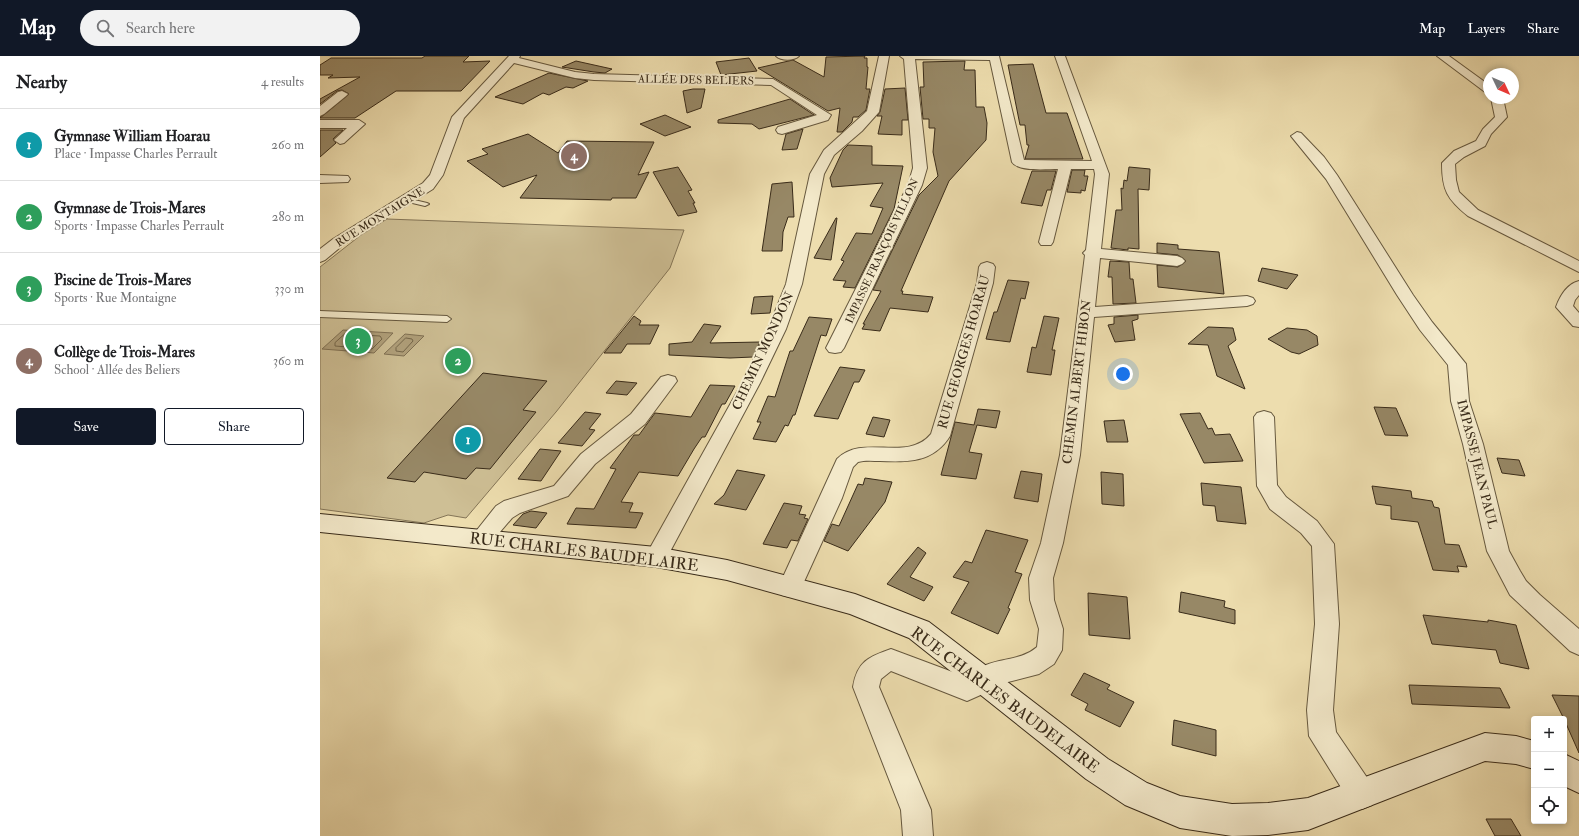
<!DOCTYPE html>
<html lang="en">
<head>
<meta charset="utf-8">
<style>
	:root { --surface:#fff; --page:#f2f2f2; --text:#202124; --muted:#757577; --line:#e0e0e0; --accent:#111827 }
	body { margin:0; font-family:"IM FELL Double Pica",serif; background:var(--page); color:var(--text) }
	.controls { position:absolute; right:12px; bottom:12px; display:grid; overflow:hidden; border-radius:4px; box-shadow:0 2px 6px #0003 }
	.controls button { width:36px; height:36px; display:grid; place-items:center; padding:0; border:0; border-bottom:1px solid var(--line); background:var(--surface); color:var(--text); font:20px sans-serif }
	.compass { position:absolute; left:1163px; top:12px; width:36px; height:36px; border-radius:50%; background:var(--surface); box-shadow:0 2px 6px #0003; rotate:134deg }
	.you { position:absolute; left:803px; top:318px; width:14px; height:14px; margin:-10px; border:3px solid #fff; border-radius:50%; background:#1a73e8; box-shadow:0 0 0 6px #1a73e833 }
	.badge { display:grid; place-items:center; width:26px; height:26px; border-radius:50%; background:var(--accent); color:#fff; font-size:13px; font-weight:700 }
	.pin { position:absolute; translate:-50% -50%; border:2px solid #fff; box-shadow:0 1px 4px #0006 }
	.list { margin:0; padding:0; list-style:none }
	h2 { display:flex; justify-content:space-between; align-items:center; height:52px; margin:0; padding:0 16px; font-size:17px }
	h2 small { font-size:13px; font-weight:400; color:var(--muted) }
	.list li { display:grid; grid-template-columns:26px 1fr auto; gap:12px; align-items:center; box-sizing:border-box; height:72px; padding:0 16px; border-top:1px solid var(--line) }
	.list b { display:block; font-size:15px; white-space:nowrap }
	.list p { margin:0; font-size:13px; white-space:nowrap; color:var(--muted) }
	.list em { font-size:13px; font-style:normal; color:var(--muted) }
	.actions { display:flex; gap:8px; padding:12px 16px }
	.actions a { flex:1; padding:9px 0; border:1px solid var(--accent); border-radius:4px; text-align:center; font-size:14px; color:var(--accent) }
	.actions .main { background:var(--accent); color:#fff }
	.icon { flex:none; width:22px; height:22px; fill:none; stroke:currentColor; stroke-width:2; stroke-linecap:round; stroke-linejoin:round }
	.map { position:relative; flex:none; width:1259px; height:780px; overflow:hidden }
	header { display:flex; align-items:center; gap:24px; box-sizing:border-box; height:56px; padding:0 20px; background:var(--accent); color:#fff }
	header strong { font-size:19px }
	nav { display:flex; gap:22px; margin-inline-start:auto; font-size:14px }
	.search { width:280px; height:36px; background:var(--page); display:flex; align-items:center; gap:10px; box-sizing:border-box; padding:0 14px; border-radius:22px; color:var(--muted); font-size:15px }
	main { display:flex }
	aside { flex:1; background:var(--surface) }
	.map>svg:first-child { display:block }
</style>
</head>
<body>
<header>
<strong>Map</strong>
<div class="search"><svg class="icon" aria-label="search" viewBox="0 0 24 24"><circle cx="10" cy="10" r="6"/><path d="M15 15l6 6"/></svg>Search here</div>
<nav><a>Map</a><a>Layers</a><a>Share</a></nav>
</header>
<main>
<aside>
<h2>Nearby<small>4 results</small></h2>
<ul class="list">
<li><span class="badge" style="background:#0f9aa8">1</span><div><b>Gymnase William Hoarau</b><p>Place · Impasse Charles Perrault</p></div><em>260 m</em></li>
<li><span class="badge" style="background:#2e9e5b">2</span><div><b>Gymnase de Trois-Mares</b><p>Sports · Impasse Charles Perrault</p></div><em>280 m</em></li>
<li><span class="badge" style="background:#2e9e5b">3</span><div><b>Piscine de Trois-Mares</b><p>Sports · Rue Montaigne</p></div><em>330 m</em></li>
<li><span class="badge" style="background:#8d6e63">4</span><div><b>Collège de Trois-Mares</b><p>School · Allée des Beliers</p></div><em>360 m</em></li>
</ul>
<div class="actions"><a class="main">Save</a><a>Share</a></div>
</aside>
<div class="map">
<svg width="1259" height="780" viewBox="0 0 1259 780">
	<rect width="100%" height="100%" fill="#edddae"/>
	<filter id="stains"><feTurbulence type="fractalNoise" baseFrequency=".005" numOctaves="4"/><feColorMatrix values="0 0 0 0 .2 0 0 0 0 .09 0 0 0 0 .02 0 0 0 .5 -.17"/></filter>
	<radialGradient id="worn" r=".72"><stop offset=".6" stop-color="#630" stop-opacity="0"/><stop offset="1" stop-color="#630" stop-opacity=".3"/></radialGradient>
	<path fill="#cebf95" stroke="#847557" d="M67 163 364 174 350 212 236 356 146 462 128 459 104 467 0 453V211L41 179Z"/>
	<path fill="#b0a07b" stroke="#807154" d="M23 274 73 277 54 297 2 293Z
		M85 278 104 280 84 300 64 298Z"/>
	<g fill="none" stroke-linecap="round" stroke-linejoin="round">
		<path stroke="#74664a" stroke-width="1" d="M25 278 60 280 62 283 52 293 15 290V287Z
			M86 282 92 283 93 285 83 296 76 295V292Z"/>
	</g>
	<path fill="#978866" stroke="#392b19" d="M105 0H149L143 6 170 5 141 35H76L35 62H0L29 38 22 34 17 35 0 48V43L40 21 8 22 13 19H0V9L11 2H102Z
		M545 0 544 2H547V11H548L546 33H550L546 54 538 61H533L532 66 522 76H517L520 52 508 55 438 12 473 4 504 21 506 1Z
		M429 2 437 15 401 19 396 6Z
		M256 5 292 13 285 17 274 16 242 11Z
		M645 5 644 14H655L656 51H664L667 67 666 84 629 125 581 235H583L582 238 613 241 608 256 570 252 560 275 542 273 545 268H543L561 235 553 234 599 139 618 120 613 96 615 72H609V63H603L600 31H604L603 6Z
		M713 8 726 57H747L763 103H705L709 89H707L705 69H700L688 9Z
		M229 17 268 25 253 32 246 31 229 39 223 37 203 48 175 41Z
		M585 32 588 64H582V79L558 78 562 60H557L560 56 565 33Z
		M373 33H385L381 52 367 57 363 35Z
		M470 43 494 59 439 73 432 68 398 67V64Z
		M345 59 371 71 345 80 320 68Z
		M483 73 477 93 462 94 466 78Z
		M0 74H23L13 83 16 87 0 101Z
		M208 78 238 97 247 85 334 86 318 119 329 116 316 142H292L291 144 200 142 217 119 183 131 147 105 168 98 162 93Z
		M528 89 552 90V109L583 110 574 153 535 232 523 231 526 225 513 224 524 205 521 204 536 177 552 178 563 152 550 150 563 127 512 131 510 122 523 94Z
		M358 111 372 134 368 135 375 147H373L377 156 358 160 333 116Z
		M809 111 830 113 829 134 818 133 819 193 808 192V194L791 192 796 154H802L801 132 803 133 804 124 807 125Z
		M752 114H765L764 120H768L765 135 761 134V137L747 136Z
		M712 115H736L731 134H727L722 150 701 147Z
		M472 126 474 161H468L463 176 462 195H442L452 128Z
		M516 162H517L511 204 494 202Z
		M837 187 858 189V193L899 196 904 238 838 231 837 209 858 211 866 205 858 199 837 197Z
		M790 205 809 206 810 223H813L816 247 793 248 792 221H788Z
		M942 212 959 215 978 219 967 233 938 225Z
		M688 224 709 226 705 243 701 242 690 286 666 283 674 256H677Z
		M453 240 450 257 431 258 434 241Z
		M818 259V263L812 265 815 284 795 286 788 269 794 268V261Z
		M314 260 321 265 319 269H339L330 288H307L301 297H284Z
		M724 260 739 262 732 294H735L731 319 707 316 712 291 716 292Z
		M489 261 512 263 506 280 501 279 475 359H473L468 370 465 369 456 386 433 383 441 366H437L448 340 455 341 470 295H473Z
		M384 268 401 270 390 287 440 286 433 301 410 302 349 299V288L372 286Z
		M888 271 913 272 916 284 908 290 925 333 897 320 888 289 868 288Z
		M967 272 987 274 997 280 998 289 979 298 971 296 948 283Z
		M520 311 545 314 539 326H534L518 363 494 360Z
		M163 317 227 325 203 354 216 356 170 413 156 412 146 423 104 416 95 426 67 422Z
		M296 325 317 327 307 339 286 337Z
		M390 329 415 330 405 348H402L385 381H382L374 393 358 420 319 416 301 446 313 447 309 456 323 457 316 472 247 468 256 452 274 453 296 413 290 412 314 379H319L335 357 371 361Z
		M1054 351 1076 352 1088 380 1065 379Z
		M658 353 680 355 676 372 657 369 649 396 662 398 656 423 621 419 635 366 654 369Z
		M265 356 281 358 269 373 275 374 262 390 238 387Z
		M880 357 888 373 892 372 895 379 910 378 923 405 884 407 860 358Z
		M553 361 570 364 564 381 546 378Z
		M804 364 808 386H787L784 365Z
		M220 393 241 395 221 425 198 423Z
		M1177 402 1199 404 1205 420 1182 417Z
		M417 414 445 419 426 454 394 448 404 439Z
		M701 415 722 418 718 446 694 442Z
		M781 416 803 418 804 450 782 448Z
		M545 422 572 426 565 446 528 495 504 485 512 468 519 470 538 428 543 429Z
		M881 427 921 431 926 468 897 465 895 450 883 449Z
		M1052 430 1091 435 1092 442 1112 445 1114 451 1119 452 1125 488 1139 489 1147 511 1137 510 1139 516 1113 514 1098 466 1071 463V450L1056 448Z
		M464 447 482 450 479 458 486 459 484 462 488 463 478 485 471 484 467 492 443 488Z
		M211 455 227 457 216 472 193 469 203 458Z
		M666 474 708 484 695 516 702 518 688 552 690 553 678 578 631 557 649 526 633 521 645 505 652 507Z
		M598 491 606 497 590 521 613 531 604 545 567 528Z
		M861 536 905 545 904 551 915 554V568L859 556Z
		M768 537 807 541 810 583 769 579Z
		M1103 559 1168 566V564L1196 569 1209 613 1180 607 1176 594 1112 588Z
		M764 617 790 629 787 633 814 646 800 671 765 654 768 648 751 639Z
		M1089 629 1180 632 1190 652 1092 648Z
		M1232 639 1259 640V697L1244 663Z
		M854 664 896 674V700L852 689Z
		M1166 763H1191L1201 780H1175Z"/>
	<g fill="none" stroke-linecap="round" stroke-linejoin="round">
		<defs>
			<path id="lane" d="M86 142 107 147 109 148 105 150 84 145 83 144Z
				M0 255 127 260 131 263 127 266 0 261Z"/>
			<path id="street" d="M189 0H200L199 2 255 16 274 18 453 23 511 59 508 64 462 78 458 77 456 74 458 71 497 59 451 29 274 24 255 22 194 7 144 62 123 119 113 133 23 189 5 204 0 206V193L13 183 103 127 110 119 132 61Z
				M456 0H479C474 5 461 5 456 0Z
				M559 0H569L559 56 542 75 514 99 504 118 482 228 466 273 440 327 344 507 336 510 328 507 325 501 422 327 448 273 466 228 490 118 504 94 547 55Z
				M580 0H679L704 104 772 105 735 0H745L789 118 781 193 857 200 862 202 865 205 862 208 857 210 780 202 775 251 927 240 933 242 935 245 933 248 927 250 774 261 760 399 743 487 733 522 734 544 743 573 742 594 734 608 719 618 680 628 674 633 647 645 571 615 561 623 559 631 611 754 613 780H583L581 754 533 631C537 606 548 601 571 593L646 621C653 618 659 613 666 609 683 602 702 604 717 591L719 573 710 544 709 522 721 487 740 399 765 199 763 197 766 194 775 118 774 113H751L733 186 731 189H721L719 186 738 113C727 113 698 116 692 106L670 4 595 3 607 112 602 129 524 292 521 296 515 297 509 296 506 292 588 129 593 112 584 3Z
				M1117 0H1129L1169 29V37L1165 36Z
				M22 35 28 38 26 40 4 58 0 60V50L18 36Z
				M1171 42H1183L1187 61 1171 78 1165 90 1144 101 1135 108 1136 124 1139 136 1158 154 1259 205V216L1148 160C1127 143 1122 134 1122 107L1134 95 1156 85 1163 73 1175 61Z
				M0 64H39L45 68 24 87 20 88 14 84 27 72H0Z
				M977 76 981 77 1004 101 1017 119 1093 239 1112 266 1146 308 1149 345 1163 388 1189 495 1200 515 1206 525 1220 539 1259 573V599L1250 595 1190 539 1167 495 1143 388 1131 345 1128 309 1100 274 1077 239 1006 123 971 80Z
				M0 119 28 120 30 123 28 126 0 127Z
				M667 206 673 208 675 211 673 227 630 380C613 407 588 406 560 405 553 405 545 404 538 406L533 411 522 442 478 539 470 541 462 539 458 532 517 403C543 377 587 407 611 378L657 227 659 211 661 208Z
				M1259 225V239L1255 244 1253 250 1259 257V271L1253 270 1236 251C1240 240 1247 228 1259 225Z
				M348 319 355 321 357 325 325 368 275 408 248 440 200 457 192 462 168 490 160 492 152 490 149 484 176 450 184 445 234 430 261 398 311 358 341 321Z
				M944 355 951 357 954 361 957 429 966 441 997 465 1014 488 1019 568 1013 654 1016 676 1052 729 1056 739 1052 749 1042 753 1032 749 989 680 987 654 995 568 992 490 981 477 950 453 937 430 934 361 937 357Z"/>
			<path id="secondary" d="M0 458 336 491 407 504 535 538 609 566 788 703 827 727 860 740 912 748 948 747 988 742 1165 677 1196 680 1214 685V713L1196 708 1165 705 988 774 948 779 912 780 860 772 805 749 766 723 589 582 530 558 407 524 336 511 0 476Z
				M1244 698 1259 705V737L1244 730Z"/>
		</defs>
		<use href="#lane" stroke="#66583e" stroke-width="2"/>
		<use href="#street" stroke="#66583e" stroke-width="2"/>
		<use href="#secondary" stroke="#392b19" stroke-width="2"/>
		<use href="#lane" fill="#f3e9ca" fill-rule="evenodd"/>
		<use href="#street" fill="#f3e9ca" fill-rule="evenodd"/>
		<use href="#secondary" fill="#f3e9ca" fill-rule="evenodd"/>
	</g>
	<g text-anchor="middle" dominant-baseline="central" stroke-width="4" stroke-linejoin="round" paint-order="stroke">
		<g font-size="11" fill="#392b19" stroke="#f3e9ca">
			<text transform="translate(376 24) rotate(1)">ALLÉE DES BELIERS</text>
			<text transform="translate(60 161) rotate(-32)">RUE MONTAIGNE</text>
			<text transform="translate(562 195) rotate(-65)">IMPASSE FRANÇOIS VILLON</text>
		</g>
		<g font-size="13" fill="#392b19" stroke="#f3e9ca">
			<text transform="translate(443 295) rotate(-65)">CHEMIN MONDON</text>
			<text transform="translate(644 296) rotate(-74)">RUE GEORGES HOARAU</text>
			<text transform="translate(757 326) rotate(-83)">CHEMIN ALBERT HIBON</text>
			<text transform="translate(1157 408) rotate(76)">IMPASSE JEAN PAUL</text>
		</g>
		<g font-size="16" fill="#392b19" stroke="#f3e9ca">
			<text transform="translate(264 496) rotate(7)">RUE CHARLES BAUDELAIRE</text>
			<text transform="translate(685 644) rotate(37)">RUE CHARLES BAUDELAIRE</text>
		</g>
	</g>
	<rect width="100%" height="100%" filter="url(#stains)"/>
	<rect width="100%" height="100%" fill="url(#worn)"/>
</svg>
<div class="controls">
<button>+</button>
<button>−</button>
<button><svg class="icon" aria-label="locate" viewBox="0 0 24 24"><circle cx="12" cy="12" r="6"/><path d="M12 2v4M12 18v4M2 12h4M18 12h4"/></svg></button>
</div>
<svg class="compass" viewBox="-18 -18 36 36"><path d="M0-13l5 13h-10z" fill="#e53935"/><path d="M0 13l5-13h-10z" fill="#757577"/></svg>
<div class="you"></div>
<div class="pin badge" style="left:148px;top:384px;background:#0f9aa8">1</div>
<div class="pin badge" style="left:138px;top:305px;background:#2e9e5b">2</div>
<div class="pin badge" style="left:38px;top:285px;background:#2e9e5b">3</div>
<div class="pin badge" style="left:254px;top:100px;background:#8d6e63">4</div>
</div>
</main>
</body>
</html>
